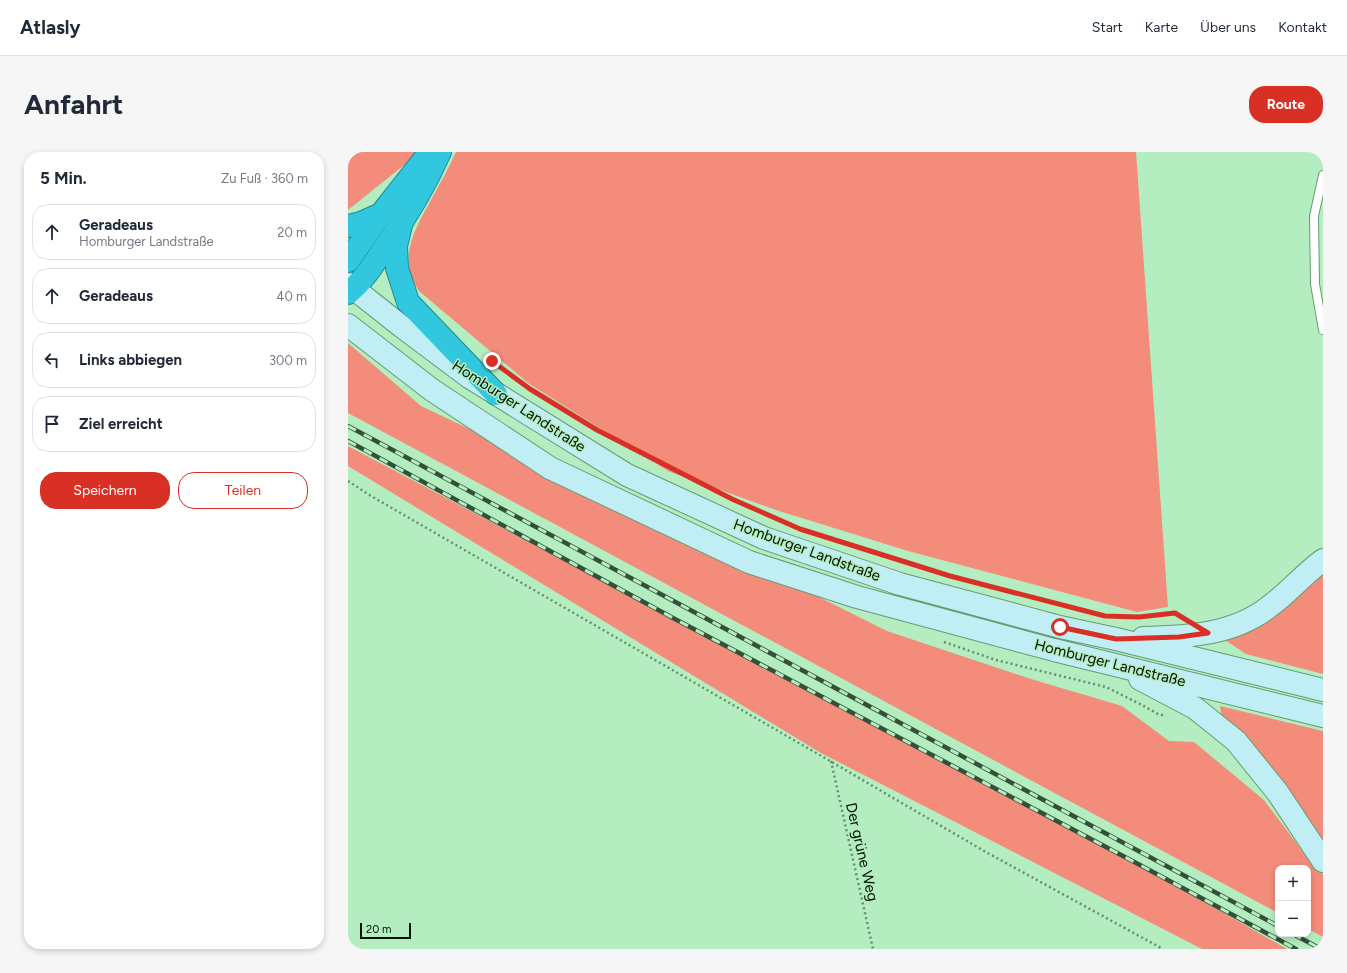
<!DOCTYPE html>
<html lang="de">
<head>
<meta charset="utf-8">
<style>
	:root { --surface:#fff; --page:#f6f6f7; --text:#1f2937; --muted:#747a83; --line:#e0e1e3; --accent:#d93025 }
	body { margin:0; font-family:Figtree,sans-serif; background:var(--page); color:var(--text) }
	.controls { position:absolute; right:12px; bottom:12px; display:grid; overflow:hidden; border-radius:8px; box-shadow:0 2px 6px #0003 }
	.controls button { width:36px; height:36px; display:grid; place-items:center; padding:0; border:0; border-bottom:1px solid var(--line); background:var(--surface); color:var(--text); font:20px sans-serif }
	.scale { position:absolute; left:12px; bottom:10px; width:51px; box-sizing:border-box; padding-left:4px; border:2px solid #001103; border-top:0; font-size:11px; line-height:14px; white-space:nowrap; color:#001103; -webkit-text-stroke:3px #b4eec0; paint-order:stroke }
	.stop { position:absolute; width:12px; height:12px; margin:-9px; border:3px solid #d93025; border-radius:50%; background:#fff }
	.stop.end { background:#d93025; border-color:#fff; box-shadow:0 1px 4px #0008 }
	.list { margin:0; padding:0; list-style:none }
	h2 { display:flex; justify-content:space-between; align-items:center; height:52px; margin:0; padding:0 16px; font-size:17px }
	h2 small { font-size:13px; font-weight:400; color:var(--muted) }
	.list li { display:grid; grid-template-columns:26px 1fr auto; gap:12px; align-items:center; box-sizing:border-box; height:56px; margin:0 8px 8px; padding:0 8px; border:1px solid var(--line); border-radius:16px }
	.list b { display:block; font-size:15px; white-space:nowrap }
	.list p { margin:0; font-size:13px; white-space:nowrap; color:var(--muted) }
	.list em { font-size:13px; font-style:normal; color:var(--muted) }
	.actions { display:flex; gap:8px; padding:12px 16px }
	.actions a { flex:1; padding:9px 0; border:1px solid var(--accent); border-radius:16px; text-align:center; font-size:14px; color:var(--accent) }
	.actions .main { background:var(--accent); color:#fff }
	.icon { flex:none; width:22px; height:22px; fill:none; stroke:currentColor; stroke-width:2; stroke-linecap:round; stroke-linejoin:round }
	.map { position:relative; flex:none; width:975px; height:797px; overflow:hidden; border-radius:16px }
	header { display:flex; align-items:center; gap:24px; box-sizing:border-box; height:56px; padding:0 20px; background:var(--surface); border-bottom:1px solid var(--line) }
	header strong { font-size:19px }
	nav { display:flex; gap:22px; margin-inline-start:auto; font-size:14px }
	.intro { display:flex; align-items:center; justify-content:space-between; box-sizing:border-box; height:96px; padding:0 24px }
	h1 { margin:0; font-size:28px }
	.button { padding:10px 18px; border-radius:16px; background:var(--accent); color:#fff; font-size:14px; font-weight:700 }
	main { display:flex; gap:24px; padding:0 24px }
	aside { flex:1; background:var(--surface); border-radius:16px; box-shadow:0 2px 6px #0003 }
	.map>svg:first-child { display:block }
</style>
</head>
<body>
<header>
<strong>Atlasly</strong>
<nav><a>Start</a><a>Karte</a><a>Über uns</a><a>Kontakt</a></nav>
</header>
<div class="intro"><h1>Anfahrt</h1><a class="button">Route</a></div>
<main>
<aside>
<h2>5 Min.<small>Zu Fuß · 360 m</small></h2>
<ul class="list">
<li><svg class="icon" aria-label="ahead" viewBox="0 0 24 24"><path d="M12 20V5M6 11l6-6 6 6"/></svg><div><b>Geradeaus</b><p>Homburger Landstraße</p></div><em>20 m</em></li>
<li><svg class="icon" aria-label="ahead" viewBox="0 0 24 24"><path d="M12 20V5M6 11l6-6 6 6"/></svg><div><b>Geradeaus</b></div><em>40 m</em></li>
<li><svg class="icon" aria-label="left" viewBox="0 0 24 24"><path d="M17 20v-9H6M10 6l-5 5 5 5"/></svg><div><b>Links abbiegen</b></div><em>300 m</em></li>
<li><svg class="icon" aria-label="arrive" viewBox="0 0 24 24"><path d="M6 21V4h12l-3 4 3 4H6"/></svg><div><b>Ziel erreicht</b></div></li>
</ul>
<div class="actions"><a class="main">Speichern</a><a>Teilen</a></div>
</aside>
<div class="map">
<svg width="975" height="797" viewBox="0 0 975 797">
	<rect width="100%" height="100%" fill="#b4eec0"/>
	<path fill="#f38c7b" d="M0 0H69L60 10 0 58Z
		M108 0H788L820 455 789 460 560 399 428 358 320 319 180 231 71 139C48 103 68 77 85 44 93 30 101 15 108 0Z
		M0 191 73 254 401 410 539 479 683 527 774 554 821 589 846 590 916 648 967 716 975 722V785L960 777V716H930V761L0 261Z
		M0 294 792 713 939 797H854L473 601 0 314Z
		M975 417V522L898 502 877 488 931 460Z
		M872 554 975 579V692L874 567Z"/>
	<g fill="none" stroke-linecap="round" stroke-linejoin="round">
		<defs>
			<path id="lane" d="M975 23 966 64 967 132 975 178"/>
			<path id="secondary" d="M0 132 53 174 121 225 279 323 416 386 552 432 712 475 768 487 975 538
				M0 173 84 238 202 316 401 410 509 445 706 498 975 564
				M795 486C839 485 886 483 922 454 941 440 956 422 975 408
				M792 527 847 556 888 589 930 641 975 709"/>
			<path id="highway" d="M53 73 48 94 49 116 60 150 148 242
				M0 74 13 71 33 62
				M0 109 33 62 82 0
				M0 141C14 130 23 116 33 101 56 69 76 36 92 0"/>
		</defs>
		<use href="#lane" stroke="#649b71" stroke-width="10"/>
		<use href="#secondary" stroke="#649b71" stroke-width="24"/>
		<use href="#highway" stroke="#208892" stroke-width="24"/>
		<path stroke="#658d6d" stroke-width="2.5" stroke-dasharray="2 3" stroke-linecap="butt" d="M150 214C182 237 214 259 249 278 312 314 379 345 445 374
			M0 329 23 344 482 609 636 699 815 797
			M482 386 594 421
			M680 444 741 460
			M757 464 791 465 827 461 832 464
			M596 490 648 508 758 535 794 553 810 562 818 564
			M483 609 525 797"/>
		<use href="#lane" stroke="#fff" stroke-width="8"/>
		<use href="#secondary" stroke="#c1eef5" stroke-width="22"/>
		<use href="#highway" stroke="#31c8df" stroke-width="22"/>
		<defs>
			<path id="rail" d="M0 274 930 774
				M0 289 325 466 792 713 948 797
				M945 782 973 797"/>
		</defs>
		<use href="#rail" stroke="#335039" stroke-width="4.5"/>
		<use href="#rail" stroke="#b4eec0" stroke-width="3" stroke-dasharray="9" stroke-linecap="butt"/>
	</g>
	<g fill="none" stroke-linecap="round" stroke-linejoin="round">
		<path stroke="#d93025" stroke-width="5" d="M144 209 182 237 249 278 384 347 452 377 602 424 757 464 791 465 827 461 860 481 831 485 768 487 712 475"/>
	</g>
	<g text-anchor="middle" dominant-baseline="central" stroke-width="3" stroke-linejoin="round" paint-order="stroke">
		<g font-size="15" fill="#001103" stroke="#b4eec0">
			<text transform="translate(171 254) rotate(33)">Homburger Landstraße</text>
			<text transform="translate(459 398) rotate(20)">Homburger Landstraße</text>
			<text transform="translate(762 511) rotate(14)">Homburger Landstraße</text>
			<text transform="translate(514 700) rotate(77)">Der grüne Weg</text>
		</g>
	</g>
</svg>
<div class="controls">
<button>+</button>
<button>−</button>
</div>
<div class="scale">20 m</div>
<div class="stop" style="left:712px;top:475px"></div>
<div class="stop end" style="left:144px;top:209px"></div>
</div>
</main>
</body>
</html>
